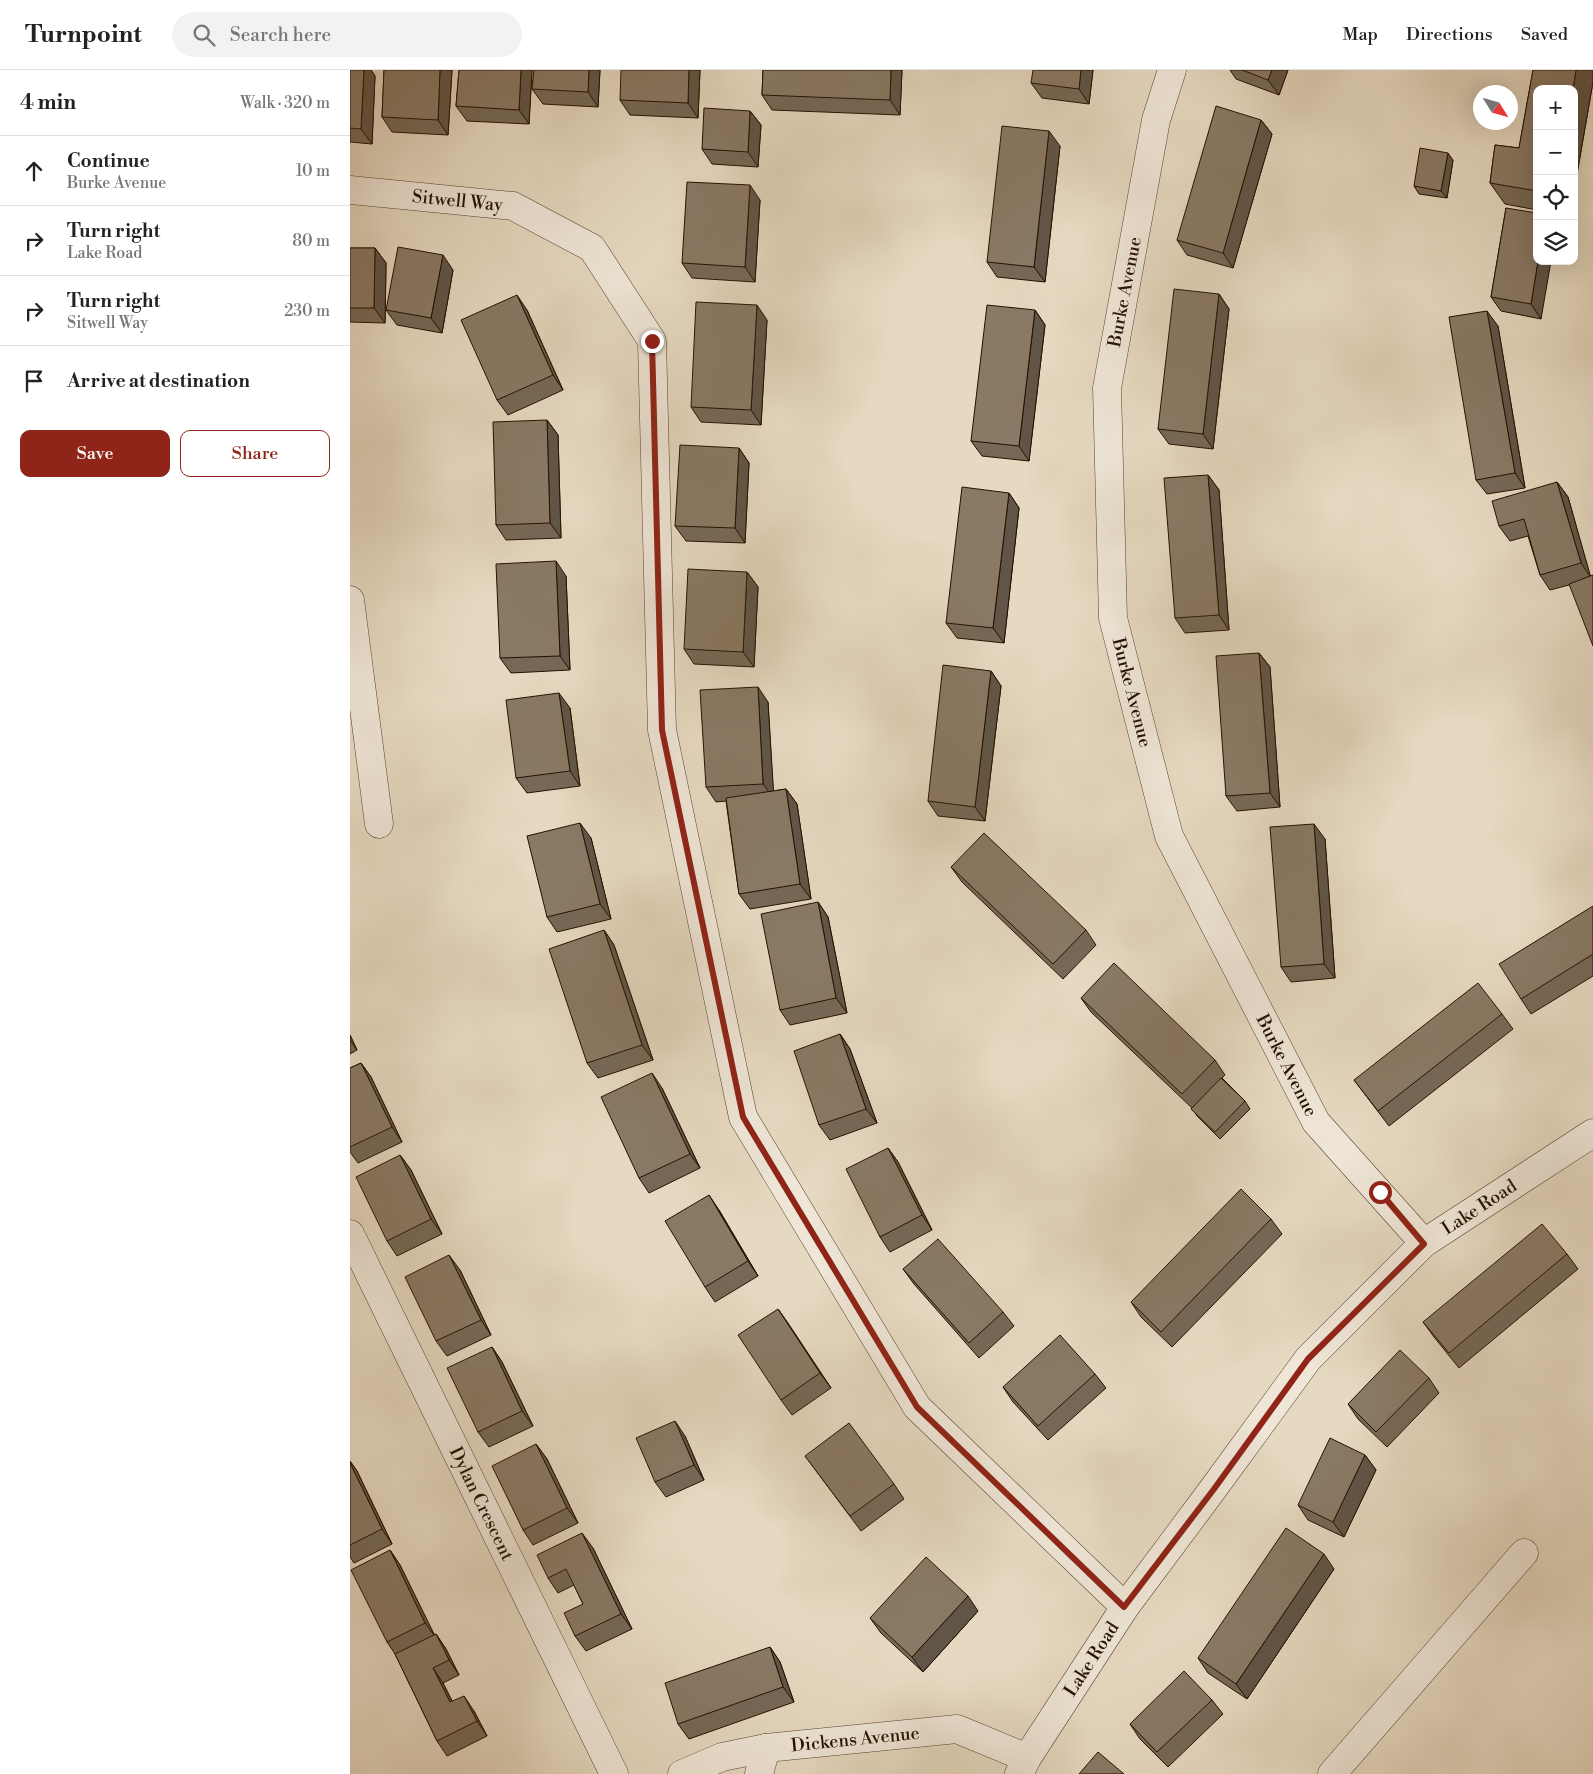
<!DOCTYPE html>
<html lang="en">
<head>
<meta charset="utf-8">
<style>
	:root { --surface:#fff; --page:#f2f2f2; --text:#222; --muted:#767676; --line:#e0e0e0; --accent:#8f2418 }
	body { margin:0; font-family:"Libre Bodoni",serif; background:var(--page); color:var(--text) }
	.controls { position:absolute; right:15px; top:15px; display:grid; overflow:hidden; border-radius:10px; box-shadow:0 5px 20px #0002 }
	.controls button { width:45px; height:45px; display:grid; place-items:center; padding:0; border:0; border-bottom:1px solid var(--line); background:var(--surface); color:var(--text); font:25px sans-serif }
	.compass { position:absolute; left:1123px; top:15px; width:45px; height:45px; border-radius:50%; background:var(--surface); box-shadow:0 5px 20px #0002; rotate:127deg }
	.stop { position:absolute; width:15px; height:15px; margin:-11px; border:4px solid #8f2418; border-radius:50%; background:#fff }
	.stop.end { background:#8f2418; border-color:#fff; box-shadow:0 1px 5px #0008 }
	.list { margin:0; padding:0; list-style:none }
	h2 { display:flex; justify-content:space-between; align-items:center; height:65px; margin:0; padding:0 20px; font-size:21px }
	h2 small { font-size:16px; font-weight:400; color:var(--muted) }
	.list li { display:grid; grid-template-columns:32px 1fr auto; gap:15px; align-items:center; box-sizing:border-box; height:70px; padding:0 20px; border-top:1px solid var(--line) }
	.list b { display:block; font-size:19px; white-space:nowrap }
	.list p { margin:0; font-size:16px; white-space:nowrap; color:var(--muted) }
	.list em { font-size:16px; font-style:normal; color:var(--muted) }
	.actions { display:flex; gap:10px; padding:15px 20px }
	.actions a { flex:1; padding:11px 0; border:1px solid var(--accent); border-radius:10px; text-align:center; font-size:18px; color:var(--accent) }
	.actions .main { background:var(--accent); color:#fff }
	.icon { flex:none; width:28px; height:28px; fill:none; stroke:currentColor; stroke-width:2; stroke-linecap:round; stroke-linejoin:round }
	.map { position:relative; flex:none; width:1243px; height:1704px; overflow:hidden }
	header { display:flex; align-items:center; gap:30px; box-sizing:border-box; height:70px; padding:0 25px; background:var(--surface); border-bottom:1px solid var(--line) }
	header strong { font-size:24px }
	nav { display:flex; gap:28px; margin-inline-start:auto; font-size:18px }
	.search { width:350px; height:45px; background:var(--page); display:flex; align-items:center; gap:12px; box-sizing:border-box; padding:0 18px; border-radius:28px; color:var(--muted); font-size:19px }
	main { display:flex }
	aside { flex:1; background:var(--surface) }
	.map>svg:first-child { display:block }
</style>
</head>
<body>
<header>
<strong>Turnpoint</strong>
<div class="search"><svg class="icon" aria-label="search" viewBox="0 0 24 24"><circle cx="10" cy="10" r="6"/><path d="M15 15l6 6"/></svg>Search here</div>
<nav><a>Map</a><a>Directions</a><a>Saved</a></nav>
</header>
<main>
<aside>
<h2>4 min<small>Walk · 320 m</small></h2>
<ul class="list">
<li><svg class="icon" aria-label="ahead" viewBox="0 0 24 24"><path d="M12 20V5M6 11l6-6 6 6"/></svg><div><b>Continue</b><p>Burke Avenue</p></div><em>10 m</em></li>
<li><svg class="icon" aria-label="right" viewBox="0 0 24 24"><path d="M7 20v-9h11M14 6l5 5-5 5"/></svg><div><b>Turn right</b><p>Lake Road</p></div><em>80 m</em></li>
<li><svg class="icon" aria-label="right" viewBox="0 0 24 24"><path d="M7 20v-9h11M14 6l5 5-5 5"/></svg><div><b>Turn right</b><p>Sitwell Way</p></div><em>230 m</em></li>
<li><svg class="icon" aria-label="arrive" viewBox="0 0 24 24"><path d="M6 21V4h12l-3 4 3 4H6"/></svg><div><b>Arrive at destination</b></div></li>
</ul>
<div class="actions"><a class="main">Save</a><a>Share</a></div>
</aside>
<div class="map">
<svg width="1243" height="1704" viewBox="0 0 1243 1704">
	<rect width="100%" height="100%" fill="#e6d9c1"/>
	<filter id="stains"><feTurbulence type="fractalNoise" baseFrequency=".004" numOctaves="4"/><feColorMatrix values="0 0 0 0 .2 0 0 0 0 .09 0 0 0 0 .02 0 0 0 .5 -.17"/></filter>
	<radialGradient id="worn" r=".72"><stop offset=".6" stop-color="#630" stop-opacity="0"/><stop offset="1" stop-color="#630" stop-opacity=".3"/></radialGradient>
	<g fill="none" stroke-linecap="round" stroke-linejoin="round">
		<defs>
			<g id="minor">
				<path id="s1" d="M822 0 806 50 757 318 763 548 819 766 966 1052 1074 1173"/>
				<path id="s2" d="M0 120 163 136 242 178 302 271 312 660 393 1047 567 1337 775 1537"/>
				<path d="M0 530 29 754"/>
				<path id="s3" d="M0 1164 264 1704"/>
				<path id="s4" d="M332 1704 372 1687 416 1678 607 1659 677 1688"/>
				<path d="M409 1704 416 1678"/>
				<path id="s5" d="M669 1704 677 1688 775 1537 863 1419 958 1289 1074 1173 1243 1063"/>
				<path d="M982 1704 1174 1483"/>
			</g>
		</defs>
		<use href="#minor" stroke="#554231" stroke-width="29"/>
		<use href="#minor" stroke="#efe6d7" stroke-width="28"/>
	</g>
	<path fill="#766857" stroke="#251001" d="M0 0H21L25 6 22 74 0 72Z
		M34 0H102L98 65 42 62 32 47Z
		M109 0H182L179 54 117 51 106 36Z
		M184 0H250L248 37 193 34 182 19Z
		M350 0 348 48 280 45 270 30Z
		M413 0H552L550 45 422 40 412 25Z
		M743 0 739 34 692 28 681 13Z
		M880 0H938L929 25 886 9Z
		M1183 0H1243V12L1224 121V19H1187V140L1155 134 1140 113 1145 75 1169 78Z
		M400 41 411 55 408 97 362 94 352 79Z
		M911 50 922 64 883 198 837 185 827 170Z
		M710 76 695 212 647 207 637 192Z
		M1103 90 1097 128 1069 124 1064 116Z
		M410 130 405 212 342 208 332 193Z
		M1156 138 1191 249 1151 241 1141 227Z
		M0 178H25L36 193 35 253 0 252Z
		M103 200 92 263 47 255 36 240Z
		M869 224 879 239 863 379 819 374 808 359Z
		M177 240 213 320 158 345 147 330Z
		M685 240 695 255 679 391 632 386 621 371Z
		M417 250 411 355 351 352 341 337Z
		M1148 256 1175 418 1137 424 1126 410Z
		M197 350 208 365 211 468 156 470 146 455Z
		M389 378 399 393 395 473 336 471 325 456Z
		M858 405 869 420 879 560 835 563 825 548Z
		M1207 412 1218 427 1240 506 1219 515 1200 520 1190 505 1178 466 1160 471 1149 456Z
		M659 423 669 438 654 573 607 568 596 553Z
		M397 502 408 517 404 597 344 594 334 579Z
		M216 506 220 600 161 603 150 588Z
		M909 583 920 597 930 737 887 741 876 726Z
		M641 601 651 616 635 751 588 746 578 731Z
		M418 632 423 721 436 719 447 734 461 829 400 839 389 824 376 731 366 732 356 717Z
		M220 638 230 716 177 723 166 708Z
		M241 768 261 849 207 862 197 847Z
		M975 769 985 908 941 912 931 897Z
		M601 797 736 860 746 875 713 909 612 812Z
		M468 832 478 847 497 943 440 955 430 940Z
		M1243 836V906L1181 944 1171 929Z
		M254 860 264 875 303 990 248 1008 237 993Z
		M731 928 865 990 875 1005 872 1008 895 1031 900 1039 870 1069 847 1046 842 1038 741 942Z
		M1152 944 1163 959 1039 1056 1004 1010Z
		M490 964 500 979 527 1053 480 1070 469 1055Z
		M0 965 7 980 0 984Z
		M11 993 21 1007 52 1072 8 1093 0 1082V998Z
		M312 1018 350 1098 299 1123 289 1108Z
		M538 1078 548 1092 582 1160 540 1182 530 1167Z
		M50 1085 61 1100 92 1164 47 1186 37 1171Z
		M369 1140 408 1206 365 1232 355 1217Z
		M921 1149 932 1164 822 1277 791 1247 781 1232Z
		M1217 1184 1228 1199 1109 1298 1084 1267 1073 1252Z
		M553 1199 653 1242 664 1256 629 1288 564 1214Z
		M110 1200 141 1265 97 1286 86 1271Z
		M428 1239 481 1318 442 1345 431 1330Z
		M142 1277 152 1292 183 1356 139 1377 128 1362Z
		M745 1304 756 1318 698 1370 663 1332 653 1317Z
		M1079 1308 1089 1323 1037 1377 1008 1349 998 1334Z
		M335 1366 354 1410 316 1427 305 1412Z
		M186 1374 197 1389 228 1453 183 1475 173 1460Z
		M1015 1385 1026 1400 994 1467 958 1450 948 1435Z
		M455 1386 544 1414 554 1429 511 1461Z
		M0 1391 7 1401 42 1474 4 1493 0 1487Z
		M243 1478 282 1559 236 1581 225 1566 233 1534 224 1515 208 1523 198 1508Z
		M40 1480 50 1495 84 1565 86 1564 96 1579 109 1605 93 1613 102 1631 124 1641 137 1666 97 1686 87 1671 45 1584 37 1572Z
		M984 1499 897 1629 858 1603 848 1588Z
		M628 1541 573 1602 531 1563 520 1548Z
		M420 1577 430 1592 444 1632 339 1669 328 1654Z
		M862 1630 873 1644 818 1697 790 1669 780 1654Z"/>
	<path fill="#605547" stroke="#251001" d="M14 0H21L25 6 22 74 11 59Z
		M90 0H102L98 65 88 50Z
		M171 0H182L179 54 169 40Z
		M239 0H250L248 37 238 22Z
		M339 0H350L348 48 338 33Z
		M541 0H552L550 45 540 30Z
		M731 0H743L739 34 729 19Z
		M922 0H938L929 25 918 10Z
		M1226 0H1243V12L1224 121V19H1223Z
		M400 41 411 55 408 97 398 82Z
		M911 50 922 64 883 198 873 183Z
		M699 61 710 76 695 212 684 197Z
		M1098 83 1103 90 1097 128 1091 121Z
		M400 115 410 130 405 212 395 197Z
		M25 178 36 193 35 253 24 238Z
		M93 185 103 200 92 263 81 248Z
		M1188 191H1201L1191 249 1181 234Z
		M869 224 879 239 863 379 853 364Z
		M167 225 177 240 213 320 203 305Z
		M407 235 417 250 411 355 401 340Z
		M685 240 695 255 679 391 669 376Z
		M1137 241 1148 256 1175 418 1165 403Z
		M197 350 208 365 211 468 200 453Z
		M389 378 399 393 395 473 385 458Z
		M858 405 869 420 879 560 869 545Z
		M1207 412 1218 427 1241 508 1231 493Z
		M659 423 669 438 654 573 643 558Z
		M206 491 216 506 220 600 210 586Z
		M397 502 408 517 404 597 393 582Z
		M909 583 920 597 930 737 920 723Z
		M641 601 651 616 635 751 625 737Z
		M408 617 418 632 424 729 413 714Z
		M209 623 220 638 230 716 220 701Z
		M436 719 447 734 461 829 450 814Z
		M230 753 241 768 261 849 250 834Z
		M964 754 975 769 985 908 974 894Z
		M468 832 478 847 497 943 486 928Z
		M254 860 264 875 303 990 292 975Z
		M490 964 500 979 527 1053 516 1039Z
		M0 965 7 980 0 970Z
		M11 993 21 1007 52 1072 42 1057Z
		M302 1003 312 1018 350 1098 340 1084Z
		M538 1078 548 1092 582 1160 572 1145Z
		M50 1085 61 1100 92 1164 81 1149Z
		M359 1125 369 1140 408 1206 398 1191Z
		M99 1185 110 1200 141 1265 131 1250Z
		M428 1239 438 1253 481 1318 470 1303Z
		M142 1277 152 1292 183 1356 172 1341Z
		M325 1351 335 1366 354 1410 344 1395Z
		M186 1374 197 1389 228 1453 217 1438Z
		M1015 1385 1026 1400 994 1467 983 1452Z
		M0 1391 7 1401 42 1474 32 1459 0 1393Z
		M232 1463 243 1478 282 1559 271 1544Z
		M40 1480 50 1495 86 1568 75 1553Z
		M974 1484 984 1499 897 1629 886 1614Z
		M618 1526 628 1541 573 1602 562 1587Z
		M86 1564 96 1579 109 1605 99 1590Z
		M420 1577 430 1592 444 1632 433 1617Z
		M83 1598 93 1613 110 1647 100 1632Z
		M114 1626 124 1641 137 1666 127 1651Z"/>
	<path fill="#897965" stroke="#251001" d="M0 0H14L11 59 0 58Z
		M34 0H90L88 50 32 47Z
		M109 0H171L169 40 106 36Z
		M184 0H239L238 22 182 19Z
		M271 0H339L338 33 270 30Z
		M413 0H541L540 30 412 25Z
		M683 0H731L729 19 681 13Z
		M892 0H922L918 10Z
		M1183 0H1226L1223 19H1187V121L1140 113 1145 75 1169 78Z
		M866 36 911 50 873 183 827 170Z
		M354 38 400 41 398 82 352 79Z
		M652 56 699 61 684 197 637 192Z
		M1070 78 1098 83 1091 121 1064 116Z
		M337 112 400 115 395 197 332 193Z
		M1156 138 1187 143V191H1188L1181 234 1141 227Z
		M48 177 93 185 81 248 36 240Z
		M0 178H25L24 238H0Z
		M824 219 869 224 853 364 808 359Z
		M167 225 203 305 147 330 111 250Z
		M346 232 407 235 401 340 341 337Z
		M637 235 685 240 669 376 621 371Z
		M1137 241 1165 403 1126 410 1099 247Z
		M197 350 200 453 146 455 143 352Z
		M330 375 389 378 385 458 325 456Z
		M858 405 869 545 825 548 814 408Z
		M1207 412 1231 493 1190 505 1174 449 1149 456 1142 431Z
		M612 417 659 423 643 558 596 553Z
		M206 491 210 586 150 588 146 494Z
		M338 499 397 502 393 582 334 579Z
		M1243 505V576L1219 514Z
		M909 583 920 723 876 726 866 586Z
		M593 595 641 601 625 737 578 731Z
		M408 617 413 714 356 717 350 620Z
		M209 623 220 701 166 708 156 630Z
		M436 719 450 814 389 824 376 728Z
		M230 753 250 834 197 847 177 766Z
		M964 754 974 894 931 897 920 757Z
		M634 763 736 860 703 894 601 797Z
		M468 832 486 928 430 940 411 844Z
		M1243 836V884L1171 929 1149 894Z
		M254 860 292 975 237 993 199 879Z
		M764 893 865 990 832 1024 731 928Z
		M1128 913 1152 944 1028 1041 1004 1010Z
		M490 964 516 1039 469 1055 444 981Z
		M11 993 42 1057 0 1077V998Z
		M302 1003 340 1084 289 1108 251 1027Z
		M871 1008 895 1031 865 1062 841 1039Z
		M538 1078 572 1145 530 1167 496 1099Z
		M50 1085 81 1149 37 1171 6 1107Z
		M891 1119 921 1149 811 1262 781 1232Z
		M359 1125 398 1191 355 1217 315 1151Z
		M1192 1154 1217 1184 1099 1283 1073 1252Z
		M588 1169 653 1242 619 1273 553 1199Z
		M99 1185 131 1250 86 1271 55 1207Z
		M428 1239 470 1303 431 1330 388 1265Z
		M710 1265 745 1304 688 1356 653 1317Z
		M142 1277 172 1341 128 1362 97 1298Z
		M1050 1280 1079 1308 1026 1362 998 1334Z
		M325 1351 344 1395 305 1412 286 1368Z
		M499 1353 544 1414 500 1446 455 1386Z
		M980 1368 1015 1385 983 1452 948 1435Z
		M186 1374 217 1438 173 1460 142 1396Z
		M0 1393 32 1459 0 1475Z
		M936 1458 974 1484 886 1614 848 1588Z
		M232 1463 271 1544 225 1566 214 1543 233 1534 216 1499 198 1508 187 1485Z
		M40 1480 75 1553 37 1572 1 1500Z
		M576 1487 618 1526 562 1587 520 1548Z
		M86 1564 99 1590 83 1598 100 1632 114 1626 127 1651 87 1671 45 1584Z
		M420 1577 433 1617 328 1654 315 1613Z
		M834 1601 862 1630 807 1682 780 1654Z
		M748 1682 774 1704H729Z"/>
	<g fill="none" stroke-linecap="round" stroke-linejoin="round">
		<path stroke="#8f2418" stroke-width="6" d="M302 271 312 660 393 1047 567 1337 774 1537 864 1419 958 1289 1074 1174 1030 1122"/>
	</g>
	<g text-anchor="middle" dominant-baseline="central" stroke-width="4" stroke-linejoin="round" paint-order="stroke">
		<g font-size="18" fill="#251001" stroke="#efe6d7">
			<text stroke="none"><textPath href="#s2" startOffset="108">Sitwell Way</textPath></text>
			<text transform="translate(775 222) rotate(-79)">Burke Avenue</text>
			<text stroke="none"><textPath href="#s1" startOffset="632">Burke Avenue</textPath></text>
			<text stroke="none"><textPath href="#s1" startOffset="1038">Burke Avenue</textPath></text>
			<text stroke="none"><textPath href="#s5" startOffset="736">Lake Road</textPath></text>
			<text stroke="none"><textPath href="#s3" startOffset="300">Dylan Crescent</textPath></text>
			<text stroke="none"><textPath href="#s5" startOffset="136">Lake Road</textPath></text>
			<text stroke="none"><textPath href="#s4" startOffset="178">Dickens Avenue</textPath></text>
		</g>
	</g>
	<rect width="100%" height="100%" filter="url(#stains)"/>
	<rect width="100%" height="100%" fill="url(#worn)"/>
</svg>
<div class="controls">
<button>+</button>
<button>−</button>
<button><svg class="icon" aria-label="locate" viewBox="0 0 24 24"><circle cx="12" cy="12" r="6"/><path d="M12 2v4M12 18v4M2 12h4M18 12h4"/></svg></button>
<button><svg class="icon" aria-label="layers" viewBox="0 0 24 24"><path d="M12 4l9 5-9 5-9-5zM3 14l9 5 9-5"/></svg></button>
</div>
<svg class="compass" viewBox="-18 -18 36 36"><path d="M0-13l5 13h-10z" fill="#e53935"/><path d="M0 13l5-13h-10z" fill="#767676"/></svg>
<div class="stop" style="left:1030px;top:1122px"></div>
<div class="stop end" style="left:302px;top:271px"></div>
</div>
</main>
</body>
</html>
